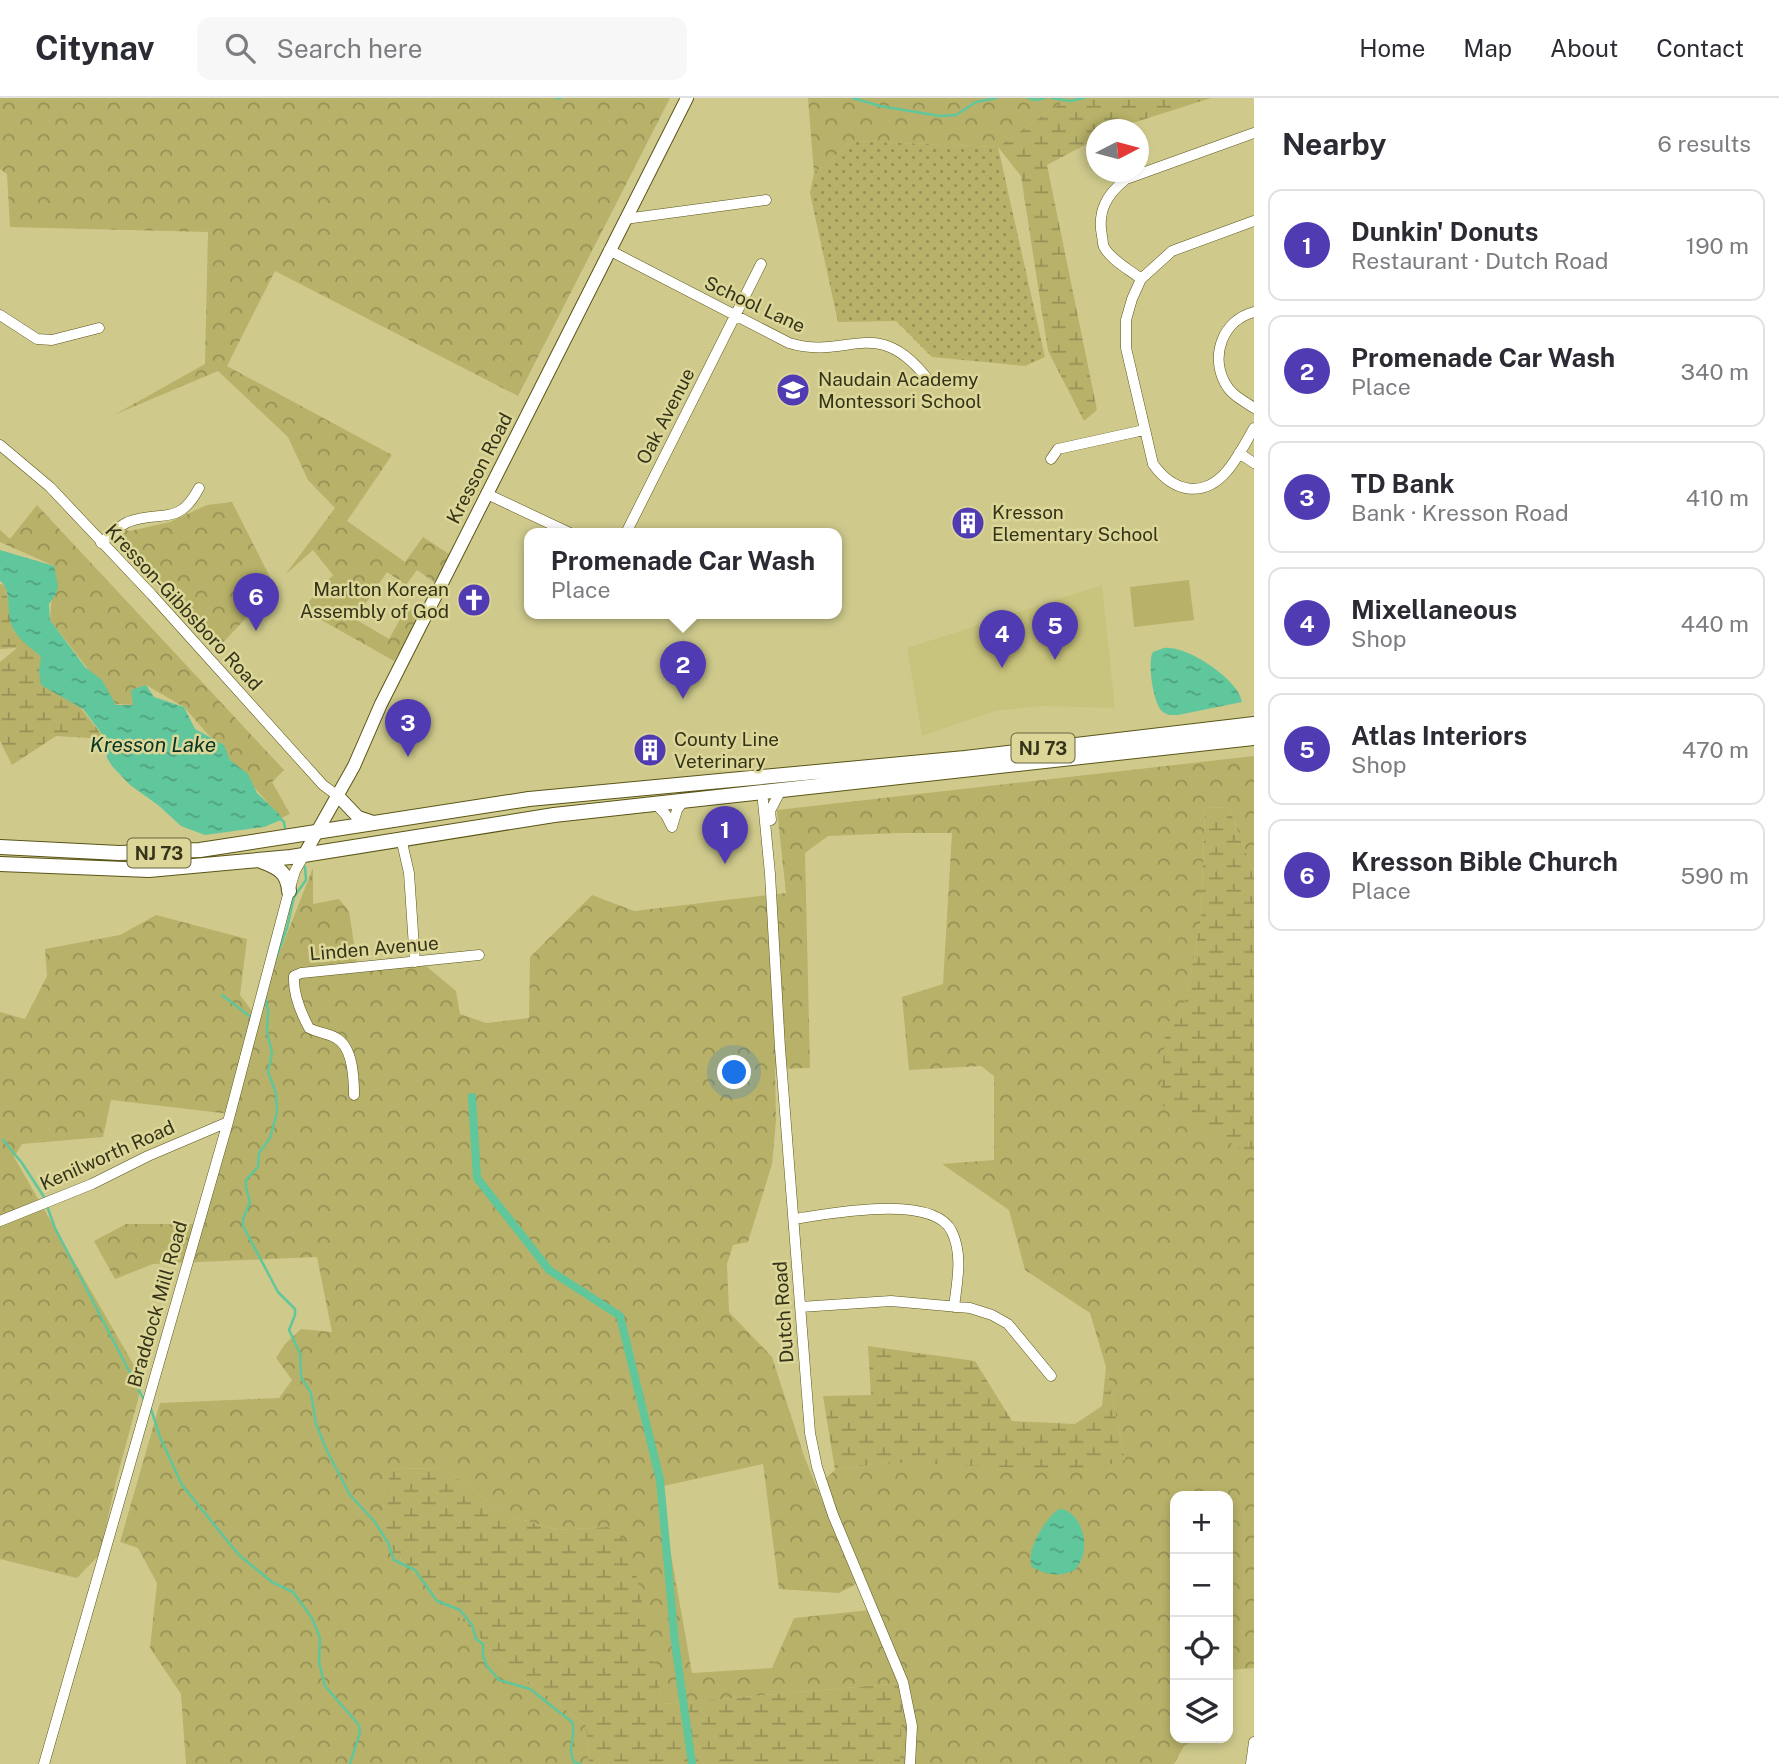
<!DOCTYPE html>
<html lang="en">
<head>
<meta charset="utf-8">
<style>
	:root { --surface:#fff; --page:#f7f7f7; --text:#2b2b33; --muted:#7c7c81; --line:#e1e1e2; --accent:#503bb3 }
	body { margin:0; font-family:"Public Sans",sans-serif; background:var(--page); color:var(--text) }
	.controls { position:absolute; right:21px; bottom:21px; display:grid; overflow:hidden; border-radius:14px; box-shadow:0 4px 10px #0003 }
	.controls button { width:63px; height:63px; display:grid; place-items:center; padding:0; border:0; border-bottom:2px solid var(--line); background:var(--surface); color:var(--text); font:35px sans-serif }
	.compass { position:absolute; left:1086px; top:21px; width:63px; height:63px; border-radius:50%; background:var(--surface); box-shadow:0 4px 10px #0003; rotate:84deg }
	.you { position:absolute; left:735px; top:975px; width:24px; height:24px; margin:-18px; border:5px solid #fff; border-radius:50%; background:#1a73e8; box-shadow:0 0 0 10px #1a73e833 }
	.badge { display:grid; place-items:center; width:46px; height:46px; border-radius:50%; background:var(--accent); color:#fff; font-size:23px; font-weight:700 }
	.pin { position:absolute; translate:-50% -58px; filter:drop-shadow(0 2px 4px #0008) }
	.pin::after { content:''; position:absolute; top:37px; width:24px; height:21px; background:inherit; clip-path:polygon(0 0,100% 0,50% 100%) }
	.popup { position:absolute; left:524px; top:430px; width:318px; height:91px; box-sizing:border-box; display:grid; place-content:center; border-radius:14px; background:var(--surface); filter:drop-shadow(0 2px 5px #0005); font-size:23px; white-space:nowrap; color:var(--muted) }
	.popup b { font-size:26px; color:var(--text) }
	.popup::after { content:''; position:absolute; left:50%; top:100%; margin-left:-14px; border:14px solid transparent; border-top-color:var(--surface) }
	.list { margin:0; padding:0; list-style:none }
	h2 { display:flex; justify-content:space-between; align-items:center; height:91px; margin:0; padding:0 28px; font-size:30px }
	h2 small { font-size:23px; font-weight:400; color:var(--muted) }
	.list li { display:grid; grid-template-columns:46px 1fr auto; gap:21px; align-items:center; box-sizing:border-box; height:112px; margin:0 14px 14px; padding:0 14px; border:2px solid var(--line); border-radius:14px }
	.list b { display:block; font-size:26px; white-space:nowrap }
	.list p { margin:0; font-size:23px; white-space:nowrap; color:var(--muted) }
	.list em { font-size:23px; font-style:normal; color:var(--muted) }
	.icon { flex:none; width:38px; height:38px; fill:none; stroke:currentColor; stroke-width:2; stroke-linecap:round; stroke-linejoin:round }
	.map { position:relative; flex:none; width:1254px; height:1666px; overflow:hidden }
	header { display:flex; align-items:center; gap:42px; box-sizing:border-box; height:98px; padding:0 35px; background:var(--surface); border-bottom:2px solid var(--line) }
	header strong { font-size:33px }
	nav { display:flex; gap:38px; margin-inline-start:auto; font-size:24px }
	.search { width:490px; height:63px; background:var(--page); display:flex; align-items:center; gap:18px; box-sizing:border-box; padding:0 24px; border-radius:14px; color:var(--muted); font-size:26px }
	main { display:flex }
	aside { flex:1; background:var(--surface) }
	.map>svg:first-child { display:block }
</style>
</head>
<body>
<header>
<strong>Citynav</strong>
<div class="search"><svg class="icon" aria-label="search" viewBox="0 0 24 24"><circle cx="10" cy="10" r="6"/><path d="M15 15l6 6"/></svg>Search here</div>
<nav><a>Home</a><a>Map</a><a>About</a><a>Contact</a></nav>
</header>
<main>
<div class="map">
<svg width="1254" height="1666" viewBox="0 0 1254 1666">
	<defs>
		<pattern id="forest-crowns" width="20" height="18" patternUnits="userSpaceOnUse" patternTransform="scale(1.75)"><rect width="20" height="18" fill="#b7b169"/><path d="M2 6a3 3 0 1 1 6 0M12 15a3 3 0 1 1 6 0" fill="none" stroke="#969156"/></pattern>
		<pattern id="wetland-marsh" width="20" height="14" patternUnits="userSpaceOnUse" patternTransform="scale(1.75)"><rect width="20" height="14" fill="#b7b169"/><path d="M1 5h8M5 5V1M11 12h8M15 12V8" fill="none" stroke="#969156"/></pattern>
		<pattern id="park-dots" width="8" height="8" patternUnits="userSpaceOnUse" patternTransform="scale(1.75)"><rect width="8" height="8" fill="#b7b169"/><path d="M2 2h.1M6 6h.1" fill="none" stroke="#969156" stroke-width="1.8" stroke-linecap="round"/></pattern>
		<pattern id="water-ripples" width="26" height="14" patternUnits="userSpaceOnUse" patternTransform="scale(1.75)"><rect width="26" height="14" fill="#60c69c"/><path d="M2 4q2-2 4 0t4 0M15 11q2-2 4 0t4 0" fill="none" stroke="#50a17e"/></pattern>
	</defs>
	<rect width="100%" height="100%" fill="#cfca8c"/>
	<path fill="#c9c47d" d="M1102 487 1115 610 1041 608 995 613 922 638 907 550Z"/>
	<path fill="#b7b169" d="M1189 482 1194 522 1134 529 1130 489Z"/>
	<path fill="url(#forest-crowns)" fill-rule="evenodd" d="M0 0H670L518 298 275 173 227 268 392 357 347 423 405 464 423 439 452 458 434 484 417 472 406 487 387 474 355 521 389 541 407 509 422 517 394 563 302 511 333 477 313 452 285 477 335 410 308 382 288 339 218 273 114 317 205 266 208 134 10 129 7 76 0 71Z
		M808 0H1082L1059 6 998 49 854 43 814 75Z
		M232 404 275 489 217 551 115 444 126 432 130 433 170 424 207 407Z
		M37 407 284 672 272 684 290 716 281 720 184 609 146 587 132 592 133 607 115 606 50 522 54 468 0 444V432L10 441Z
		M1254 658V775L1229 710 1205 709 1201 821 1187 895 1179 921 1166 925 1254 1058V1570L1228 1572V1398H1175V1640H1199L1184 1648 1174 1666H900L902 1585 663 1606 629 1446 608 1429 558 1432 506 1417 445 1371 391 1370 385 1445 509 1569 586 1627 589 1666H186L181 1596 150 1550 157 1485 138 1450 120 1444 160 1305 279 1300 292 1282 276 1260 285 1246 301 1231 332 1234 317 1159 153 1166 115 1181 94 1143 126 1126H199L230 1016 111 1002 103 1039 22 1046 14 1059 143 1283 115 1387 100 1456 77 1480 0 1461V914L25 921 47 878 45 851 120 837 156 817 247 841 240 897 255 917 313 770V806L339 801 349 813 358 872 426 868 456 893 460 916 486 925 529 920 530 859 592 797 634 813 786 795 777 712ZM898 735H952L943 886 902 899 909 972 981 968 994 978V1062L942 1066 1009 1112 1025 1172 1090 1215 1106 1269 1125 1362 889 1364 835 1372 825 1381 870 1512 794 1520 772 1570 692 1575 659 1389 763 1366 779 1491 839 1495 856 1486 804 1358 772 1259 729 1214 727 1166 733 1147 748 1144 772 1066 776 1022 775 971 810 970 805 755 828 738Z"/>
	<path fill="url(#wetland-marsh)" d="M1082 0H1211L1114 31 1096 32V41L1047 67 1097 312 1084 323 1048 253 1021 78 998 49 1059 6Z
		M0 486 5 487 14 533 41 559 105 641 56 638 12 667 0 643V564L17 550 0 551Z
		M1205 709 1229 710 1254 775V1058L1160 1006 1166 924 1179 921 1187 895 1201 821Z
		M868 1248 975 1263 1012 1323 1075 1326 1102 1308 1106 1269 1125 1362 1087 1373 889 1364 835 1372 823 1298 871 1297Z
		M390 1370 445 1371 506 1417 557 1432 608 1429 630 1446 663 1606 903 1585 900 1666H589L586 1627 509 1569 385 1445Z"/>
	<path fill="url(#park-dots)" d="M854 43 998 49 1045 259 1025 268 932 259 896 223 838 224 810 95 814 75Z"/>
	<path fill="url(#water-ripples)" d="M0 452 54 468 58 488 56 496 49 506 50 522 85 569 102 582 116 607H133L131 592 146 587 154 599 184 609 195 631 224 647 230 662 248 676 257 695 280 717 281 722 264 729 205 737 181 728 158 707 130 687 112 668 107 660 105 640 83 611 41 587 39 573 41 559C30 548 17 542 11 526 7 513 11 490 0 483Z
		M1164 550C1187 547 1239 582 1242 604L1178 617C1173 617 1167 618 1162 613 1153 605 1147 563 1153 554Z
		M1059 1411C1076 1411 1086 1435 1084 1450 1084 1458 1080 1465 1076 1471 1061 1480 1047 1477 1032 1469 1025 1453 1045 1421 1059 1411Z"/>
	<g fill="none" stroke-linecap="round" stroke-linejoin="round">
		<path stroke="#60c69c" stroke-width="2.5" d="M556 0H561
			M853 0 880 8 940 18 956 17 976 4 997 0
			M1028 0 1036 2 1045 0
			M1052 0 1070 3 1084 0
			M279 719 284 724 285 730
			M273 869 287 830 294 799 306 782 305 769
			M222 897 252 920
			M265 899 268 913 267 934 272 955 268 974 276 995 277 1015 270 1040 259 1055 258 1069 246 1082V1089L250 1104 243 1121V1128L278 1194 295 1211V1217L289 1232 300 1255 301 1279 311 1295 316 1326 327 1353 350 1397 375 1424 388 1445 394 1462 415 1472 437 1503 460 1512 472 1527 476 1541 483 1546V1558L487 1568 499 1582 530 1591 572 1624C577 1638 566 1651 574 1664L580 1666
			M3 1042 22 1065 44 1099
			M47 1108 55 1130 144 1302
			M150 1308 160 1339 182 1387 239 1457 272 1484 293 1494 312 1520 320 1540 319 1564 325 1588 359 1627 360 1634 350 1666"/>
		<path stroke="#60c69c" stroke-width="8" d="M472 999 477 1080 549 1172 620 1218 660 1382 675 1545 692 1666"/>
		<defs>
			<path id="minor" d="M625 121 766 102
				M1254 123 1172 153 1141 181 1132 201 1126 222V250L1153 366C1173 394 1203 401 1227 373 1238 360 1246 344 1254 330
				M609 152 789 245C848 263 875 216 926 279
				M1141 181C1130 172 1111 162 1104 149 1102 145 1103 141 1102 138 1097 113 1107 96 1126 81L1254 35
				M1254 214C1223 222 1210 257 1225 285 1231 297 1244 303 1254 310
				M0 217 37 241 52 242 99 230
				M0 347 50 389 152 497 323 687 338 698
				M1239 355 1254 365
				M1051 361 1058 351 1144 332
				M487 396 570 435
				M626 435 761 166
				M101 445C109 438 117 429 128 424 161 411 178 430 199 390
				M762 693 770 776 780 950 810 1335 817 1369 833 1417 903 1584 912 1628 910 1666
				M655 705 666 717 672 729 677 712 684 702
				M771 722 770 713 781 692
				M401 740 409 775 415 864
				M354 997C354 980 353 949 336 940 328 935 318 935 309 930 301 915 293 895 294 878L301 875 479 857
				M794 1121C829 1116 934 1095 952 1134 963 1157 957 1184 954 1209
				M0 1123 92 1086 148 1058 228 1024
				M800 1209 891 1203 970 1210 992 1217 1008 1226 1051 1278
				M44 1666 228 1024 289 793 295 773 304 757
				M1251 1666 1254 1644"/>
			<path id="major" d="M338 698 358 719 373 724
				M304 757 354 668 381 606 687 0"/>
			<path id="highway" d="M0 749 119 755 200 752 529 701 965 660 1254 626
				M261 763C277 769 288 774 289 793
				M0 766 149 772 291 759 554 717 1254 640"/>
		</defs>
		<use href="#minor" stroke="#5a5516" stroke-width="11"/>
		<use href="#major" stroke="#5a5516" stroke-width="14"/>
		<use href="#highway" stroke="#5a5516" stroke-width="16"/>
		<use href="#minor" stroke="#fff" stroke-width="10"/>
		<use href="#major" stroke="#fff" stroke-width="12"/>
		<use href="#highway" stroke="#fff" stroke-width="14"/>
	</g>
	<defs>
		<symbol id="school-disc" viewBox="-11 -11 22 22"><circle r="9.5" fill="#503bb3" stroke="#dcd798"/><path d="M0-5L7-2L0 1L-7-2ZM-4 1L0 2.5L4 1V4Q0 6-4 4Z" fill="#fff"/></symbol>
		<symbol id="building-disc" viewBox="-11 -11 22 22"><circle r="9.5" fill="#503bb3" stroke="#dcd798"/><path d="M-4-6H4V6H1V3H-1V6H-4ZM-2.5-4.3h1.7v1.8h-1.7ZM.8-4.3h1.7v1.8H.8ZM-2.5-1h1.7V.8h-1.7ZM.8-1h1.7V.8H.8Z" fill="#fff"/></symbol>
		<symbol id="church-disc" viewBox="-11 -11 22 22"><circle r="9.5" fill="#503bb3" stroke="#dcd798"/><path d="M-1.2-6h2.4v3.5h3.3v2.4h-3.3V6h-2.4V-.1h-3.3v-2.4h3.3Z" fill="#fff"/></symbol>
	</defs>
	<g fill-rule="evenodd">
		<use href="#school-disc" x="774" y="273" width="38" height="38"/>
		<use href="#building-disc" x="949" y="406" width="38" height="38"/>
		<use href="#church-disc" x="455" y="483" width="38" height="38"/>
		<use href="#building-disc" x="631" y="633" width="38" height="38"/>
	</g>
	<g text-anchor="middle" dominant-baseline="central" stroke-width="5" stroke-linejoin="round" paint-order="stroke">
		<g fill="#dcd798" stroke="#676440" stroke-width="2">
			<rect x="1011.5" y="635.5" width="63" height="29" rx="5"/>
			<rect x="127.5" y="740.5" width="63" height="29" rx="5"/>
		</g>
		<g font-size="18" font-weight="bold" fill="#35331a">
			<text x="1043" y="650">NJ 73</text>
			<text x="159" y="755">NJ 73</text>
		</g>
		<g font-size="19" fill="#35331a" stroke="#dcd798">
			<text transform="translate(755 206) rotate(25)">School Lane</text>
			<text transform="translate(665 318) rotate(-63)">Oak Avenue</text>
			<text transform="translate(479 370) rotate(-63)">Kresson Road</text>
			<text transform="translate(184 509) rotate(47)">Kresson-Gibbsboro Road</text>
			<text transform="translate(374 850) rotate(-5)">Linden Avenue</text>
			<text transform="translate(107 1057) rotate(-24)">Kenilworth Road</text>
			<text transform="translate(157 1206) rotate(-74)">Braddock Mill Road</text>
			<text transform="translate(783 1214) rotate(-94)">Dutch Road</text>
		</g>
		<g font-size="19" fill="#35331a" stroke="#dcd798" text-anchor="start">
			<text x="818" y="281">Naudain Academy<tspan x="818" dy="22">Montessori School</tspan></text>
			<text x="992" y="414">Kresson<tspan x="992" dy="22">Elementary School</tspan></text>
			<text x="449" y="491" text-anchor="end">Marlton Korean<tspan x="449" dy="22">Assembly of God</tspan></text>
			<text x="674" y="641">County Line<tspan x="674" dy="22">Veterinary</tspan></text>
		</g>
		<g font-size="21" font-style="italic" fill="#063525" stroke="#dcd798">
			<text x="153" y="646">Kresson Lake</text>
		</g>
	</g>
</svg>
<div class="controls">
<button>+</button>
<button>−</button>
<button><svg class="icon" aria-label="locate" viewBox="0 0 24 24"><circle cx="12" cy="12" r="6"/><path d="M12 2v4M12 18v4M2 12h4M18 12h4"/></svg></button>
<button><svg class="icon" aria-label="layers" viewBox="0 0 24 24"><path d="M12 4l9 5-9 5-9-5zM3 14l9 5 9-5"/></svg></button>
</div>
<svg class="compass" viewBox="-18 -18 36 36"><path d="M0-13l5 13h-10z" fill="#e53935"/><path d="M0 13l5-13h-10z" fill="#7c7c81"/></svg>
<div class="you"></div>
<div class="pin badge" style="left:725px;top:766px">1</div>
<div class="pin badge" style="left:683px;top:601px">2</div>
<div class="popup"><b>Promenade Car Wash</b>Place</div>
<div class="pin badge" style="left:408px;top:659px">3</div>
<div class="pin badge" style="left:1002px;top:570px">4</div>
<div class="pin badge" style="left:1055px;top:562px">5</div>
<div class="pin badge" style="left:256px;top:533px">6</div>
</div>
<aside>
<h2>Nearby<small>6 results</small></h2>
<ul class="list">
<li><span class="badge">1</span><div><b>Dunkin' Donuts</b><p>Restaurant · Dutch Road</p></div><em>190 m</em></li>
<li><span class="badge">2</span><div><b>Promenade Car Wash</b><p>Place</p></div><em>340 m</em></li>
<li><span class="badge">3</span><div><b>TD Bank</b><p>Bank · Kresson Road</p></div><em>410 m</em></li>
<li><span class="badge">4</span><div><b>Mixellaneous</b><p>Shop</p></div><em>440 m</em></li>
<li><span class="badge">5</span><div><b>Atlas Interiors</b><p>Shop</p></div><em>470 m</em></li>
<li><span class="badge">6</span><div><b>Kresson Bible Church</b><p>Place</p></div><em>590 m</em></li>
</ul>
</aside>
</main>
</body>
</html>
